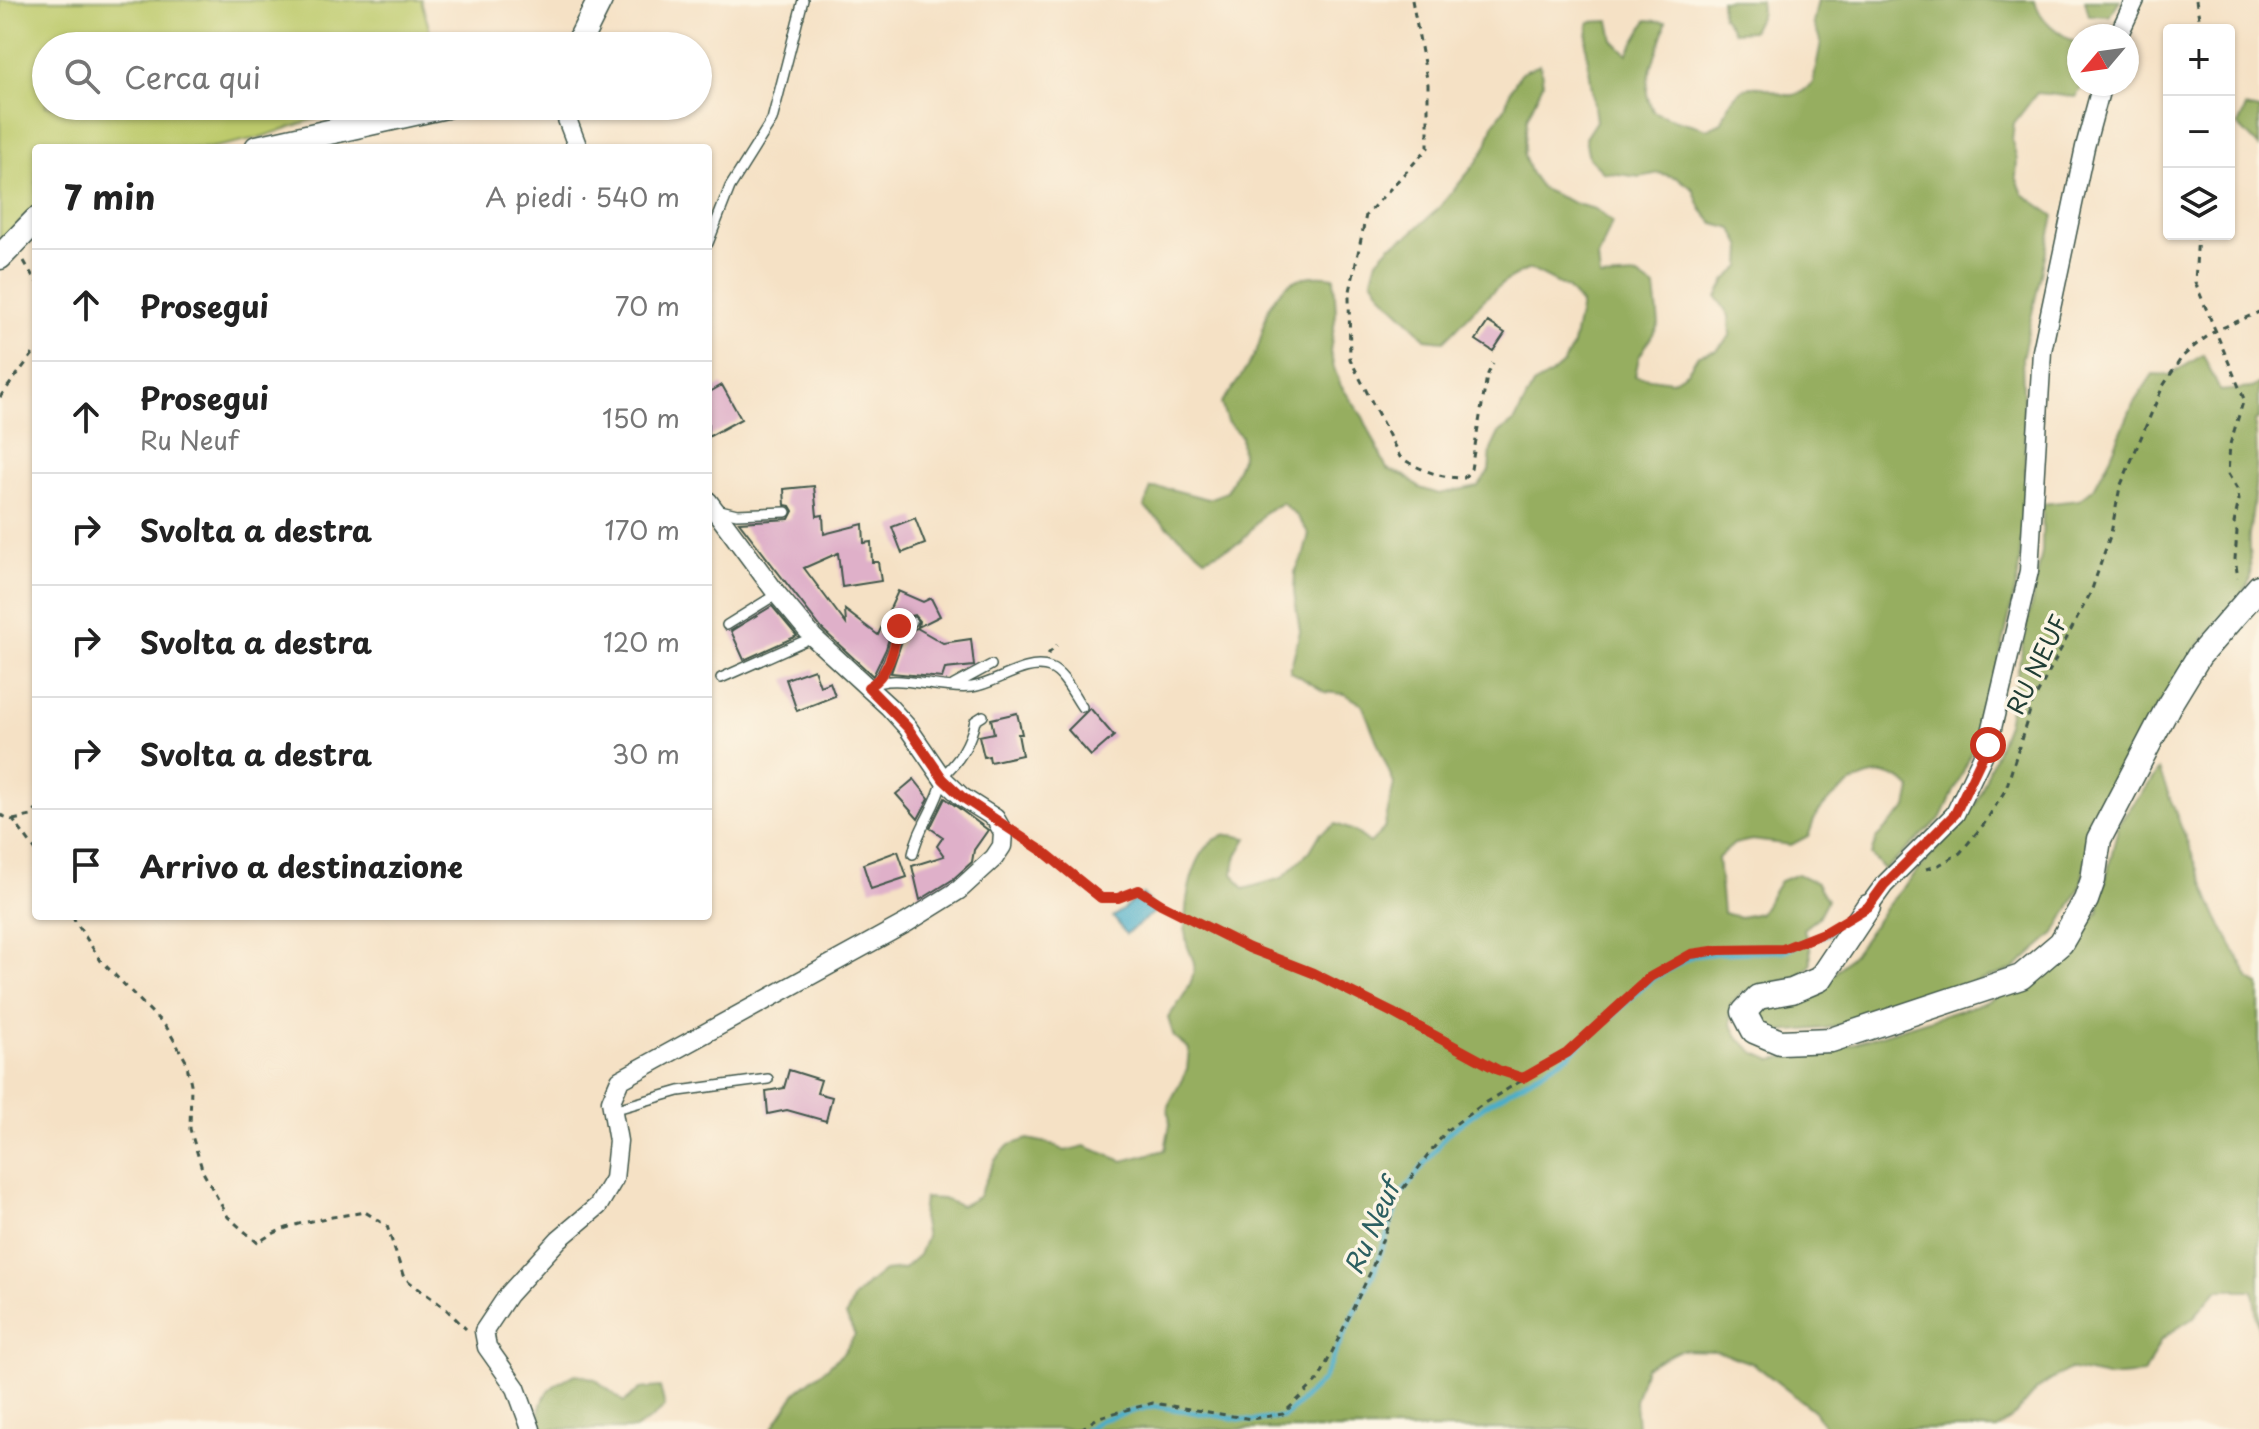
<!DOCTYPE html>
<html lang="it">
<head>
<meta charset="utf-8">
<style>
	:root { --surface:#fff; --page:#f6f6f6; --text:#222; --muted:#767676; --line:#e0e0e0 }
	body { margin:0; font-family:"Playpen Sans",sans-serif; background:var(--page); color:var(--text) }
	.controls { position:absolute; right:24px; top:24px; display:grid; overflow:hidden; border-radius:8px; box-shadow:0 2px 6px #0004 }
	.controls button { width:72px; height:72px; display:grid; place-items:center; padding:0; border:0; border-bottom:2px solid var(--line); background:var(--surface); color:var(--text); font:40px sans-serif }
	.compass { position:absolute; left:2067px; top:24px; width:72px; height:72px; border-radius:50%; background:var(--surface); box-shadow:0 2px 6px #0004; rotate:241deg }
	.stop { position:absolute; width:24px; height:24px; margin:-18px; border:6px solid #c8321e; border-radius:50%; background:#fff }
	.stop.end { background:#c8321e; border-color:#fff; box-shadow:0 2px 8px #0008 }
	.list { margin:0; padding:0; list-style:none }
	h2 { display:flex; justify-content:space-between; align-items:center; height:104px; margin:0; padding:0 32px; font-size:34px }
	h2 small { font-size:26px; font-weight:400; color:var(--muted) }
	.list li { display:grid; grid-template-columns:52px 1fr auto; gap:24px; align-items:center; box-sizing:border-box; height:112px; padding:0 32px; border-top:2px solid var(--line) }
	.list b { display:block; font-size:30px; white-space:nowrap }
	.list p { margin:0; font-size:26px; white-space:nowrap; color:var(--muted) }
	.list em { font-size:26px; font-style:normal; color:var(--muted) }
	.icon { flex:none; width:44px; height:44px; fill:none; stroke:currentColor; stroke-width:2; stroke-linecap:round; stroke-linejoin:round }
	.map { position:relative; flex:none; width:2259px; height:1429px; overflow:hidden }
	.search { position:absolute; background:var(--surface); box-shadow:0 2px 6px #0004; left:32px; top:32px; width:680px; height:88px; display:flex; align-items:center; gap:20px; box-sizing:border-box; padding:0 28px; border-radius:44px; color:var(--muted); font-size:30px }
	.panel { position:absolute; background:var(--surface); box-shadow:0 2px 6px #0004; left:32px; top:144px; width:680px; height:776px; border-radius:8px }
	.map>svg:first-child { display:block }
</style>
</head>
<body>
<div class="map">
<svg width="2259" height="1429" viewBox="0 0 2259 1429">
	<rect width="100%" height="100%" fill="#fcf5e5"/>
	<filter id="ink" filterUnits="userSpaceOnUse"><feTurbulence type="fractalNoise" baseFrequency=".0125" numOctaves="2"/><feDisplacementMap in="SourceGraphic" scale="16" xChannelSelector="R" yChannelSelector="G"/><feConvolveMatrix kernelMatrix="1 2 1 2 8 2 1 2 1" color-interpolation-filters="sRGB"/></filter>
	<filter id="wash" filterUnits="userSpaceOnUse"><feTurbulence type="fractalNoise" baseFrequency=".006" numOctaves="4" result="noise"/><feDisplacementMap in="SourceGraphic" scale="32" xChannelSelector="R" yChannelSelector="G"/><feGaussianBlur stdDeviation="1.8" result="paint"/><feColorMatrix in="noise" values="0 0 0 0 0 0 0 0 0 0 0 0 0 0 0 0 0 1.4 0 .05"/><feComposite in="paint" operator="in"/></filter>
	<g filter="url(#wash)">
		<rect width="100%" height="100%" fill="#f5e1c5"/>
		<path fill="#bdca6c" stroke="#6e8450" stroke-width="2" d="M0 0H421L431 35 428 46H46V106H355L258 138 210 148H36V206L0 243Z"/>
		<path fill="#96ae60" stroke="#5a764a" stroke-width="2" d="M1721 0H1760L1761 13 1752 31 1734 32 1722 15Z
			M1818 0H2035C2039 22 2061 34 2079 45V84H2085L2075 97 2037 93 2014 123 2012 141 2017 159 2016 177 2023 194 2054 216 2022 358 2026 492 2018 577 1998 666 1968 761 1942 817 1885 870 1871 855 1877 837 1907 808 1911 789C1907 785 1901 779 1896 777 1869 765 1828 795 1815 818 1812 824 1811 831 1808 836L1791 845 1752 840 1734 844 1718 858 1723 913 1740 917 1760 913 1780 881 1798 874 1817 883 1827 900 1818 917 1803 929 1810 946 1811 965 1796 978 1760 986 1742 993 1730 1006 1731 1024 1740 1040 1754 1052 1772 1060 1833 1050 1986 1002 2034 981 2069 949 2098 913 2119 823 2159 770 2215 913 2250 980 2259 985V1333L2253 1290H2217L2193 1318 2161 1339 2144 1374 2107 1377 2069 1369 2036 1390 2011 1419 1997 1429H1826L1814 1411 1754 1364 1716 1351 1680 1350 1645 1367 1635 1401 1637 1429H772L797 1391 828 1367 844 1352 855 1335 846 1316 854 1298 868 1284 884 1271 903 1269 919 1255 926 1237 922 1217 924 1198 943 1199 961 1206 978 1197 995 1160 1009 1145 1028 1139 1047 1143 1065 1151 1085 1146 1123 1161 1165 1150 1170 1124 1168 1106 1187 1070 1189 1049 1174 1037 1168 1018C1178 1003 1193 987 1194 968 1195 960 1189 952 1187 944 1181 916 1190 839 1228 835 1233 835 1241 837 1247 838L1237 855 1233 873 1244 889 1282 878 1310 851 1320 834 1336 824 1354 831 1370 843 1384 829 1394 784 1362 704 1344 694 1325 692 1290 671 1300 631 1294 592 1295 572 1304 554 1309 534 1297 516 1282 503 1265 512 1241 542 1205 558 1144 507 1151 488 1170 489 1208 499 1227 492 1242 457 1241 436 1227 422 1221 403C1234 388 1246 370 1256 352 1262 339 1263 323 1268 310 1282 280 1303 272 1334 277L1336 314 1330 351 1334 368 1341 386 1363 417 1387 469 1405 476 1420 488 1439 494 1478 486 1489 471 1491 450 1499 433 1515 421 1533 385 1549 376 1564 363 1573 345 1581 304 1567 288 1530 269C1490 284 1474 313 1444 341L1425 339C1408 315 1386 305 1372 279L1377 260 1391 245 1408 236 1438 209 1477 162 1487 145 1493 125 1505 108 1511 89 1522 72 1540 64 1543 83 1527 118 1524 155 1530 172 1542 189 1576 204 1595 209 1612 222 1598 258 1600 278 1638 276 1655 288 1659 324 1639 357 1635 376 1672 381 1688 371 1698 355 1717 350 1730 336 1729 316 1717 297 1726 280 1741 267 1742 247 1733 229 1714 224 1701 209 1693 189 1678 178 1659 173 1640 177 1603 172 1589 158 1585 138 1596 121 1586 44 1589 22 1609 21 1613 40 1627 54 1647 20 1666 22C1662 45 1647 67 1647 92 1647 98 1651 106 1653 111 1671 121 1688 122 1707 129L1722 122C1728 103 1737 84 1761 87 1773 88 1783 99 1798 94 1803 92 1809 86 1813 83L1821 42 1813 23Z
			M2085 0H2120L2109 16 2089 15Z
			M2246 107 2259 110V147L2238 125Z
			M2203 355 2220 391 2252 388 2259 383V419L2255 421C2259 460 2255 496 2249 535 2247 552 2254 569 2248 585L2201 642 2138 737 2091 831 2081 886 2055 933 2014 969 1893 1011 1827 1028 1779 1032 1760 1023 1756 1012 1823 986 1856 951 1887 906 1976 804 2007 724 2042 552 2043 504 2079 500 2094 488 2111 456 2133 404 2153 374 2170 375Z
			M576 1374 595 1379 624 1402 640 1389 660 1387 665 1407 650 1420 634 1429H541C535 1398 549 1385 576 1374Z"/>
		<path fill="#4aadc9" stroke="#34757e" stroke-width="2" d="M1143 894 1156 911 1126 934 1113 917Z"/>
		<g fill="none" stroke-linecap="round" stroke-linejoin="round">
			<path stroke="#4aadc9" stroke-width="5" d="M1086 1429 1100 1420 1153 1406 1251 1421 1284 1417 1322 1381 1374 1272 1401 1195 1449 1132 1487 1104 1569 1055 1652 979 1692 956 1719 953 1783 951 1827 934 1845 923"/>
		</g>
		<g id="blocks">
			<path fill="#dfb0c9" d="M1488 322 1505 333 1493 351 1476 340Z
				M722 385 741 419 708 437V393Z
				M814 486 817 516 823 515 824 534 863 524 864 543 871 542 872 562H878L881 581 842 587 838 553 804 568 846 624 845 610 878 635 898 591 923 602 931 598 940 616 918 627 919 621 914 615 894 620 886 649 873 676 822 629 739 522 789 519 793 511 790 506 785 505 784 489Z
				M915 518 925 544 902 553 892 527Z
				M772 606 797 636 744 660 731 631Z
				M917 628 943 643 971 639 974 666 945 669 942 678 891 673 905 632Z
				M814 669 820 686 830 682 835 696 797 711 786 679Z
				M1090 708 1114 736 1091 756 1068 730Z
				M1017 713 1022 734H1018L1022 755 990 762 989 756 984 757 979 736 994 733 991 719Z
				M914 779 929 798 918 819 896 794Z
				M945 798 988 830 974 850 972 862 952 880 920 900 912 866 944 856 937 846 943 837 930 828Z
				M898 851 907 877 871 889 863 864Z
				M789 1070 821 1080 817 1093 832 1097 826 1121 787 1110 768 1114 766 1091 784 1088Z"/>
		</g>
	</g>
	<g filter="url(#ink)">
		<use href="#blocks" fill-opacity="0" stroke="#3f564a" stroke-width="2"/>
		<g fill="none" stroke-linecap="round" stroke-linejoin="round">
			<defs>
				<path id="lane" d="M708 243 730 187 772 120 803 0
					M716 509 737 514 786 512
					M727 625 777 594
					M721 678 813 637
					M880 680 893 651 899 626 912 622
					M954 685 991 665
					M868 687C894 671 938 691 972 687 996 684 1026 659 1050 668 1064 673 1074 696 1082 707
					M941 777C959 762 970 744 975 721L983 716
					M913 854C918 827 937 807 943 779
					M613 1110 679 1091 768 1079"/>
				<path id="street" d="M2118 36 2135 0
					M562 106 578 148
					M1868 907 1884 885 1955 814 1988 745 2029 571 2042 351 2085 147 2102 84
					M531 1429 516 1388 487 1347 484 1331 508 1295 559 1239 598 1206 614 1179 618 1141 611 1101 620 1080 906 923 959 890 994 858 1002 846 1003 832 995 818 962 797 943 779 908 728 889 707 813 637 777 594 708 501"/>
				<path id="secondary" d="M577 46 600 0
					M257 148 446 106
					M0 257 36 220
					M1868 907 1820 979 1792 991 1758 997 1744 1012 1754 1031 1780 1042 1831 1040 2021 977 2061 943 2086 900 2093 880 2099 839 2169 705 2199 656 2259 587"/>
			</defs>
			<use href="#lane" stroke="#3f564a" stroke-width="12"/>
			<use href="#street" stroke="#3f564a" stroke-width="21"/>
			<use href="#secondary" stroke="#3f564a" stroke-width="27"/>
			<path stroke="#3f564a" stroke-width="3" stroke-dasharray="6 6" stroke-linecap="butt" d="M1412 0 1428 84V148L1366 215 1349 296 1350 359 1400 457C1419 470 1441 478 1464 478L1471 469 1487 376 1493 363
				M2196 0 2201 30
				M2198 234 2195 282 2244 399 2230 444 2228 474 2237 489 2239 500 2234 523 2237 532 2235 559 2238 578
				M24 261 36 282
				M0 397 36 350
				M1048 654 1057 645
				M0 815 13 820 36 851
				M13 820 31 816 36 810
				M1022 836 1101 898H1118L1139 890 1161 904 1249 948 1313 973 1393 1013 1498 1070 1523 1078
				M1926 869 1939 865 1960 853 1984 824 2006 789 2032 704 2091 592 2111 533 2120 487 2163 386 2182 357 2197 344 2215 331 2259 312
				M72 916 101 961 167 1028 186 1061 191 1084 190 1129 203 1172 228 1217 258 1243C287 1221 329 1218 365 1212L387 1226 404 1278 445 1308 466 1329
				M1081 1429 1099 1417 1153 1403 1251 1419 1283 1414 1319 1379 1371 1271 1399 1194 1447 1130 1486 1102 1567 1053 1650 977 1691 954 1719 950 1783 949 1825 932"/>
			<use href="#lane" stroke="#fff" stroke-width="9"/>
			<use href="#street" stroke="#fff" stroke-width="18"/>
			<use href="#secondary" stroke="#fff" stroke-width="24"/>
		</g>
	</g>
	<g fill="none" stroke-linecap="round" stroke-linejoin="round" filter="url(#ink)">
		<path stroke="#c8321e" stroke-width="10" d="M899 626C894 649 889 675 868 687L908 728 943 779 962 797 1044 852 1101 898H1118L1139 890 1161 904 1249 948 1313 973 1393 1013 1498 1070 1523 1078 1567 1053 1650 977 1691 954 1719 950 1783 949 1826 932 1868 907 1884 885 1955 814 1988 745"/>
	</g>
	<g text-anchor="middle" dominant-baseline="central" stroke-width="7" stroke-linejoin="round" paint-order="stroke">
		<g font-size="24" fill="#1f3d34" stroke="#fcf5e5">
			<text transform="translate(2036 664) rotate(-64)">RU NEUF</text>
		</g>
		<g font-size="26" font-style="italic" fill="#2c5f61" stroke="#fcf5e5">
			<text transform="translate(1371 1227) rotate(-66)">Ru Neuf</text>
		</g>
	</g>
</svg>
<div class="controls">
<button>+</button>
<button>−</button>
<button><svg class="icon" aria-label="layers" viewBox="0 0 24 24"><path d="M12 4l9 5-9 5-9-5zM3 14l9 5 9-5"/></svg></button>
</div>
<svg class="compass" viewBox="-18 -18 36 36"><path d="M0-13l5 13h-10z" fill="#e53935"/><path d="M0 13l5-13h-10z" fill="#767676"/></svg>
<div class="stop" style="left:1988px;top:745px"></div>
<div class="stop end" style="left:899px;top:626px"></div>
<div class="search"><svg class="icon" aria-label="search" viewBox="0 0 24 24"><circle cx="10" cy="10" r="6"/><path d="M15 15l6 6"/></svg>Cerca qui</div>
<section class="panel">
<h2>7 min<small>A piedi · 540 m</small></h2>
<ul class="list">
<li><svg class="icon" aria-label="ahead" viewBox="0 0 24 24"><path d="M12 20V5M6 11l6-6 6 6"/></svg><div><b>Prosegui</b></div><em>70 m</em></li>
<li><svg class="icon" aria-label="ahead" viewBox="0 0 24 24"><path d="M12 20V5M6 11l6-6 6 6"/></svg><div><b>Prosegui</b><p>Ru Neuf</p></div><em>150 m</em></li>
<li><svg class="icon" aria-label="right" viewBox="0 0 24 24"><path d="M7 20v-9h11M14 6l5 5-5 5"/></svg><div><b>Svolta a destra</b></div><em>170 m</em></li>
<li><svg class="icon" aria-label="right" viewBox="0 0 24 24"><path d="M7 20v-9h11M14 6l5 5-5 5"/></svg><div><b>Svolta a destra</b></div><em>120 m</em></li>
<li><svg class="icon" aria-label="right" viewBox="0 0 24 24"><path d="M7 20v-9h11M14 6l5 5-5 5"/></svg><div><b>Svolta a destra</b></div><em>30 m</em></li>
<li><svg class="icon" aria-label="arrive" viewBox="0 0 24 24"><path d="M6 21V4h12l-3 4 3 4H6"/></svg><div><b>Arrivo a destinazione</b></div></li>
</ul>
</section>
</div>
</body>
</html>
